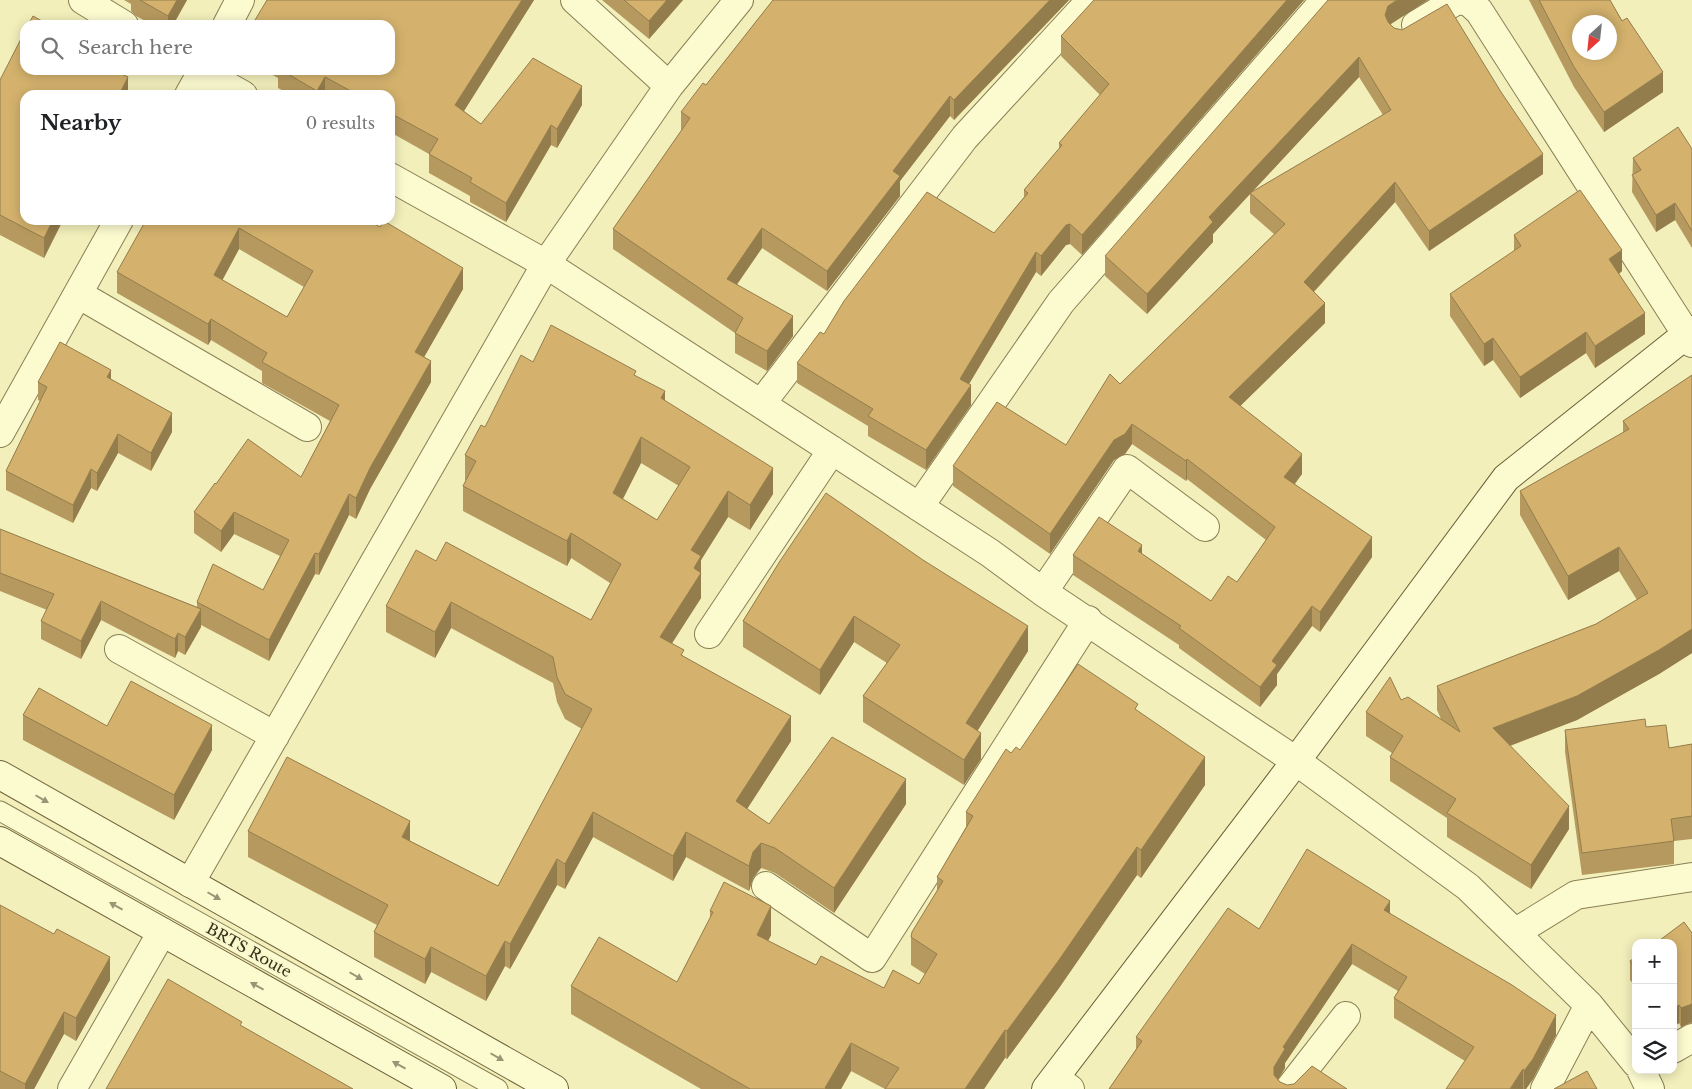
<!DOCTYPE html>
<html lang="en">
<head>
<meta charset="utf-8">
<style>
	:root { --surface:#fff; --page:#f2f2f2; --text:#202124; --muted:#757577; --line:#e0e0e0 }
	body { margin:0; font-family:"Libre Baskerville",serif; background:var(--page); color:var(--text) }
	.controls { position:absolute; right:15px; bottom:15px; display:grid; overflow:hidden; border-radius:10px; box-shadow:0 2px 12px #0003 }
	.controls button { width:45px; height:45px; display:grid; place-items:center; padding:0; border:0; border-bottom:1px solid var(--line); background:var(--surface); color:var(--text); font:25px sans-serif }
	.compass { position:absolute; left:1572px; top:15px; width:45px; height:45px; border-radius:50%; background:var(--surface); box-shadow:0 2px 12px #0003; rotate:207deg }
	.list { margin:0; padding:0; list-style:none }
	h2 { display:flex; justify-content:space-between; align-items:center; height:65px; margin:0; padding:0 20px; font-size:21px }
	h2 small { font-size:16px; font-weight:400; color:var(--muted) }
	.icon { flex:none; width:28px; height:28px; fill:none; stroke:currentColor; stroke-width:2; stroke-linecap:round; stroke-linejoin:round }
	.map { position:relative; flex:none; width:1692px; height:1089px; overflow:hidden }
	.search { position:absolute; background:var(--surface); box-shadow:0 2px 12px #0003; left:20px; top:20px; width:375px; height:55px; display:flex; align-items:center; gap:12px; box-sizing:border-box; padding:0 18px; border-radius:15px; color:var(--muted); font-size:19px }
	.panel { position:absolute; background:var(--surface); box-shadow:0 2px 12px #0003; left:20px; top:90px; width:375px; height:135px; border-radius:15px }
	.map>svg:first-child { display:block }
</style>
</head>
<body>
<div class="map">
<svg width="1692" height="1089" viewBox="0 0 1692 1089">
	<rect width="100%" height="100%" fill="#f2efbb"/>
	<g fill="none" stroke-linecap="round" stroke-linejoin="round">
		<defs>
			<path id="lane" d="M0 811 498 1089"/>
			<path id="street" d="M83 0 124 25
				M575 0 669 86
				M227 25 240 0
				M1416 25 1457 0 1469 2 1479 11 1692 343
				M203 70 202 72 243 95
				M189 95 202 72 198 70
				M390 177 546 264 990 553 1043 592 1296 761 1468 887 1589 1005 1636 1063
				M78 294 307 427
				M761 404 965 137 1091 0
				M0 433 119 220
				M919 507 1061 302 1325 0
				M1043 592 1127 469 1205 527
				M709 634 832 450
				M119 649 275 736
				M190 883 546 264 669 86 739 0
				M766 886 872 958 1088 620
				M1516 932 1576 895 1692 877
				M1673 1049 1692 1038
				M1641 1070 1650 1089
				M1055 1078 1070 1089
				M72 1089 162 932
				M1289 1089 1346 1016
				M1545 1089 1589 1005"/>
			<path id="secondary" d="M0 775 554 1089
				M0 841 442 1089
				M1046 1089 1296 761 1506 478 1692 330"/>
		</defs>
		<use href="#lane" stroke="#8a7f54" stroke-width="21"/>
		<use href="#street" stroke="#8a7f54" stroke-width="30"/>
		<use href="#secondary" stroke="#6c5f37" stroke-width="30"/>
		<use href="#lane" stroke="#fcfacf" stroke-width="19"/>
		<use href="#street" stroke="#fcfacf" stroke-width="28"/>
		<use href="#secondary" stroke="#fcfacf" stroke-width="28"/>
	</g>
	<path fill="#b6995e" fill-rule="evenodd" d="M124 0H187L173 25H153L136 16 131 11V4Z
		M267 0H534L464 111 481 124 582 105 557 148 551 145 506 222 470 202V196L429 173V154L390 132V95H291L278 88V78L264 70H390Z
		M602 0H683L649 39Z
		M773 0H1069L954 120 950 116 900 181V196L827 291 762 248 737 284 793 336 767 371 735 353V333L613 249V229L681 131V112L706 85Z
		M1094 0H1304L1082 255 1070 244 1066 245 1041 276 1036 272 969 384 971 405 926 470 868 436V426L797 383V363L824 334 994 233 1024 197V190L1059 149V143L1100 95 1061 56V36Z
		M1529 0H1610L1663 92 1604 132 1574 87Z
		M1390 24 1543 174 1429 251 1395 202 1314 292 1325 323 1240 406 1302 474 1295 484 1372 557 1320 632 1312 626 1277 674V685L1260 707 1179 648V645L1073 575V555L1142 554 1211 601 1237 582 1266 540 1187 479 1186 481 1132 444 1125 454 1114 460 1050 554 953 486V466L1066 445 1120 384 1274 234 1250 213V193L1213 234V242L1147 314 1105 276V256ZM1359 77 1383 115 1252 192Z
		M0 80 128 95H25L63 220 44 258 0 235Z
		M1692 149V248L1675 220 1656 232 1632 192 1633 158Z
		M146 220H368L463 289 424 357 431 382 370 489 356 519 349 515 319 575 315 574 269 661 201 625V627L185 655 178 651 175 658 101 620 81 659 41 639V621L47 610 0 591V529L197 607V602L263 590 280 556 234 534 221 552 194 533V512L216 484 301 477 330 421 262 383V371L211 340 208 345 117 293V272ZM239 249 304 287 287 317 222 280Z
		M1514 235 1622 271 1619 274 1645 334 1595 368 1586 353 1520 398 1493 360 1484 366 1450 316V294L1514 252Z
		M533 362 636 377 773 494 750 530 728 517 701 560V598L672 643 684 657 791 741 747 809 769 824 906 804 834 913 775 873 761 868 753 878 749 891 686 857 673 881 593 837 565 889 557 885 510 969 505 966 486 1001 431 972 425 984 374 957V932L377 925 248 857V831L410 841 498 886 582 729 565 719 557 702 553 683 451 628 435 658 386 632V606L436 561 591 620 610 583 571 558 567 566 463 511V486L466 481 465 480V455L485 427ZM641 463 679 486 657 520 623 499Z
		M1692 375V653L1659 674 1577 720 1510 746 1569 829 1531 889 1447 837V818L1390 781V757L1392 753 1366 736V712L1401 700 1441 719 1437 710V686L1596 624 1637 600 1619 571 1568 600 1520 515V491L1623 433V421Z
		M111 379 172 432 151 471 118 453 97 491 91 488 73 523 6 490V471L40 401 38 400V382Z
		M780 561 1028 651 977 731 981 759 964 785 863 722V696L887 663 854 642 820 695 743 647V621Z
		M1138 711 1205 785 1141 878 1137 875 1059 988 1007 1059 1005 1058 984 1089H885L851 1071 841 1089H701L571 1014V986L677 982 710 919V911L771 935 768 941 816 965 884 988 919 984 925 974 911 965V937L937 891V877L966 827V812L1011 753 1020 750Z
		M23 715 212 750 174 820 23 740Z
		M1646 727 1669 748 1692 744V839L1674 841V864L1582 875 1565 752V730Z
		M0 905 110 980 76 1041 64 1034 34 1089H0Z
		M1390 913 1556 1035 1533 1079 1526 1089H1523L1465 1061 1394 1018V998L1398 991 1352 964 1285 1063V1068L1278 1080 1280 1082 1287 1085 1347 1089H1109L1136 1049V1037L1259 929Z
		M1692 933V1023L1681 1027 1679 1023 1673 1027V943Z
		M1636 957V987L1630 980V961Z"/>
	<path fill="#947d4c" d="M177 0H187L173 25H168V16Z
		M522 0H534L455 125V105Z
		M667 0H683L649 39V21Z
		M1050 0H1069L954 120V100Z
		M1287 0H1304L1082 255V235Z
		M1397 0H1428L1388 26 1385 15 1388 6Z
		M1359 57V77L1213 234V242L1147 314V294L1209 217Z
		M1663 72V92L1604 132V112Z
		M128 77V95H119Z
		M325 77V95H317V91Z
		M582 86V105L557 148V129Z
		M950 96V116L900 181V196L827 291V271L893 171Z
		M551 125V145L506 222V203Z
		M1543 154V174L1429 251V231Z
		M1395 182V202L1304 302V282Z
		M1675 203V220L1656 232V215Z
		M53 220H63L44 258V238Z
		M1070 224V244L1066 245 1041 276V256L1066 225Z
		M239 228V249L214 296V275Z
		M762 228V248L727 299V279Z
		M1622 250V271L1609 281V259Z
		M1036 252V272L960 399V379Z
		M463 268V289L415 373V352Z
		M1325 303V323L1229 417V397Z
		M1645 313V334L1595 368V346Z
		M793 316V336L767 371V351Z
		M211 319V340L208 345V324Z
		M1586 332V353L1520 398V377Z
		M1493 338V360L1484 366V344Z
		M431 361V382L370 489 356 519V498L370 468Z
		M111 370V389L107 377Z
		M971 385V405L926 470V450Z
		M665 391V416L661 398Z
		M172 413V432L151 471V453Z
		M1132 424V444L1125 454 1114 460 1050 554V534L1114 440Z
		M118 434V453L97 491V473Z
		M641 437V463L613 518V493Z
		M1302 454V474L1284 497V477Z
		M1187 459V479L1186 481V461Z
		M773 468V494L750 530V505Z
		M91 469V488L73 523V505Z
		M728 491V517L701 560V598L660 662V637L691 550Z
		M349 494V515L319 575V554Z
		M234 512V534L221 552V531Z
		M571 533V558L567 566V541Z
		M1372 537V557L1320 632V612Z
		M1142 545V565L1138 551Z
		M1619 547V571L1568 600V576Z
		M315 553V574L269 661V640Z
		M101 601V620L81 659V641Z
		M451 602V628L435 658V632Z
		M1312 606V626L1277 674V685L1260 707V687L1272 661Z
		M201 609V627L185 655V637Z
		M854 616V642L820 695V670Z
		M1028 626V651L966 749V723Z
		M1692 629V653L1659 674 1577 720 1493 752V728Z
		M178 633V651L175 658V639Z
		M791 716V741L736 826V801Z
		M212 725V750L174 820V795Z
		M981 733V759L964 785V760Z
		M1205 757V785L1141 878V850Z
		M906 779V804L834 913V888Z
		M1569 806V829L1531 889V865Z
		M593 812V837L565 889V864Z
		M410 821V847L402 837Z
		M686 832V857L673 881V856Z
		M761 843V868L753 878 749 891V866L753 852Z
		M1137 847V875L1059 988 1007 1059V1031Z
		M557 859V885L510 969V944Z
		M1390 901V921L1384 910Z
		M771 906V935L757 963V935Z
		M505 941V966L486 1001V976Z
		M1352 944V964L1285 1063V1068L1274 1086V1067L1283 1047Z
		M431 947V972L425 984V959Z
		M110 957V980L76 1041V1018Z
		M1692 1004V1022L1681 1027V1008Z
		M1679 1005V1023L1673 1027V1009Z
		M64 1012V1034L34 1089H25V1084Z
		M1556 1015V1035L1533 1079 1526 1089H1524V1071Z
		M1005 1030V1058L984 1089H965Z
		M851 1043V1071L841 1089H825V1088Z
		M1523 1069V1089H1510Z"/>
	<path fill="#d4b26d" stroke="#947d4c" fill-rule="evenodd" d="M140 0H177L168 16Z
		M267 0H522L455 105 481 124 533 58 582 86 557 129 551 125 506 203 470 182 472 178 429 154 438 139 390 113V95H358L325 77 317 91 281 70H390V25H252Z
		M624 0H667L649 21Z
		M773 0H1050L954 100 950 96 893 171 900 176 827 271 762 228 727 279 793 316 767 351 735 333 743 318 613 229 690 118 681 112 703 83 706 85Z
		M1094 0H1287L1082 235 1070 224 1066 225 1041 256 1036 252 960 379 971 385 926 450 868 416 873 409 797 363 820 332 824 334 844 301 927 192 994 233 1028 193 1024 190 1062 145 1059 143 1109 84 1061 36Z
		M1328 0H1397L1388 6 1385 15 1388 22 1394 28 1402 30 1447 4 1501 92 1543 154 1429 231 1395 182 1304 282 1325 303 1229 397 1302 454 1284 477 1372 537 1320 612 1312 606 1272 661 1277 665 1260 687 1179 628 1181 626 1073 555 1099 517 1142 545 1138 551 1211 601 1228 576 1237 582 1275 527 1187 459 1186 461 1132 424 1125 434 1114 440 1050 534 953 466 997 402 1066 445 1110 374 1120 384 1285 224 1250 193 1391 110 1359 57 1209 217 1213 222 1147 294 1105 256Z
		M1539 0H1610L1622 21 1627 18 1663 72 1604 112 1574 67ZM1580 22H1610V52H1580Z
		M33 16 49 25H28Z
		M25 31V70H114L128 77 119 95H25V220H53L44 238 0 215V80Z
		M1678 127 1692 149V231L1675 203 1656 215 1632 175 1641 170 1633 158Z
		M1580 190 1622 250 1609 259 1645 313 1595 346 1586 332 1520 377 1493 338 1484 344 1450 294 1521 246 1514 235Z
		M146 220H368L380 227 384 221 463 268 415 352 431 361 370 468 356 498 349 494 319 554 315 553 269 640 197 602 213 564 263 590 289 540 234 512 221 531 194 512 215 483 216 484 248 439 301 477 339 405 262 362 267 353 211 319 208 324 117 272ZM239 228 313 271 287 317 214 275Z
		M551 325 636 371 634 375 665 391 661 398 773 468 750 505 728 491 691 550 701 556 694 568 701 573 660 637 684 650 681 655 791 716 736 801 769 824 832 737 906 779 834 888 775 848 761 843 753 852 749 866 686 832 673 856 593 812 565 864 557 859 510 944 505 941 486 976 431 947 425 959 374 932 388 905 248 831 287 757 410 821 402 837 498 886 592 709 565 694 557 677 553 657 451 602 435 632 386 606 416 550 436 561 446 542 591 620 621 564 571 533 567 541 463 486 476 461 465 455 481 425 485 427 521 355 533 362ZM641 437 690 467 657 520 613 493Z
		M60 342 111 370 107 377 172 413 151 453 118 434 97 473 91 469 73 505 6 471 47 387 38 382Z
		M1692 375V629L1659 650 1577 696 1493 728 1569 806 1531 865 1447 813 1456 799 1390 757 1403 736 1366 712 1390 677 1401 700 1408 697 1460 732 1437 686 1596 624 1648 593 1619 547 1568 576 1520 491 1629 429 1623 421Z
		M826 493 923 560 1028 626 966 723 981 733 964 760 863 696 900 645 854 616 820 670 743 621 780 561Z
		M0 529 201 609 185 637 178 633 175 639 101 601 81 641 41 621 54 594 0 573Z
		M1078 664 1138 704 1135 709 1205 757 1141 850 1137 847 1059 960 1007 1031 1005 1030 965 1089H885L899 1068 851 1043 825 1088 827 1089H750L571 986 599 937 677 982 713 912 710 911 724 882 771 906 757 935 816 965 821 956 884 988 893 970 919 984 937 954 911 937 912 932 943 881 937 877 973 816 966 812 1006 749 1011 753 1016 747 1020 750Z
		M131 681 212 725 174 795 23 715 39 688 107 726Z
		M1645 719 1646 727 1666 725 1669 748 1692 744V816L1671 819 1674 841 1582 853 1565 730Z
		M1307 849 1390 901 1384 910 1512 985 1556 1015 1533 1059 1524 1071 1523 1069 1510 1089H1446L1474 1047 1394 998 1407 977 1352 944 1283 1047 1285 1049 1274 1067V1075L1280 1082 1287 1085 1294 1084 1312 1066 1347 1089H1109L1142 1041 1136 1037 1228 908 1259 929Z
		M0 905 54 934 57 929 110 957 76 1018 64 1012 25 1084 0 1071Z
		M1684 922 1692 933V1004L1681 1008 1679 1005 1673 1009V943H1656Z
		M1636 957V969L1630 961Z
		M168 979 242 1022 240 1025 353 1089H106Z
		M1587 1071 1597 1089H1554Z"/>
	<defs><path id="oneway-solid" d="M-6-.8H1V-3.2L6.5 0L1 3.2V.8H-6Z" transform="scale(1.25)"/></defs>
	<g fill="#9a9574">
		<use href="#oneway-solid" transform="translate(42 799) rotate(30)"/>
		<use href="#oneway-solid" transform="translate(214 896) rotate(30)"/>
		<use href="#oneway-solid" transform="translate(116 906) rotate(-151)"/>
		<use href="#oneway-solid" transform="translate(356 976) rotate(30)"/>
		<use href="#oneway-solid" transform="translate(257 986) rotate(-151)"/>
		<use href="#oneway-solid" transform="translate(497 1057) rotate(30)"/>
		<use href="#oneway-solid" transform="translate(399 1065) rotate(-151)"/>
	</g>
	<g text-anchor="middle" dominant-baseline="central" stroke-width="4" stroke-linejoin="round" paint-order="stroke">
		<g font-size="15" fill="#38301a" stroke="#f8f7cb">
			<text transform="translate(249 950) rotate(29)">BRTS Route</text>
		</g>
	</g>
</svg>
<div class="controls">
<button>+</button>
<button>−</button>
<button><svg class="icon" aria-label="layers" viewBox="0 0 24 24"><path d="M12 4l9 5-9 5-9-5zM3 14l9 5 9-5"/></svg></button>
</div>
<svg class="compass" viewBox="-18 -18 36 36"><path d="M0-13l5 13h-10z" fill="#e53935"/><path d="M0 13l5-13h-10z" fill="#757577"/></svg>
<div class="search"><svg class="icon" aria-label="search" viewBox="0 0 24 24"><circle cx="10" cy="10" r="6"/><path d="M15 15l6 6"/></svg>Search here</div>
<section class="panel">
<h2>Nearby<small>0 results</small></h2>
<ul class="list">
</ul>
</section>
</div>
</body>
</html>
